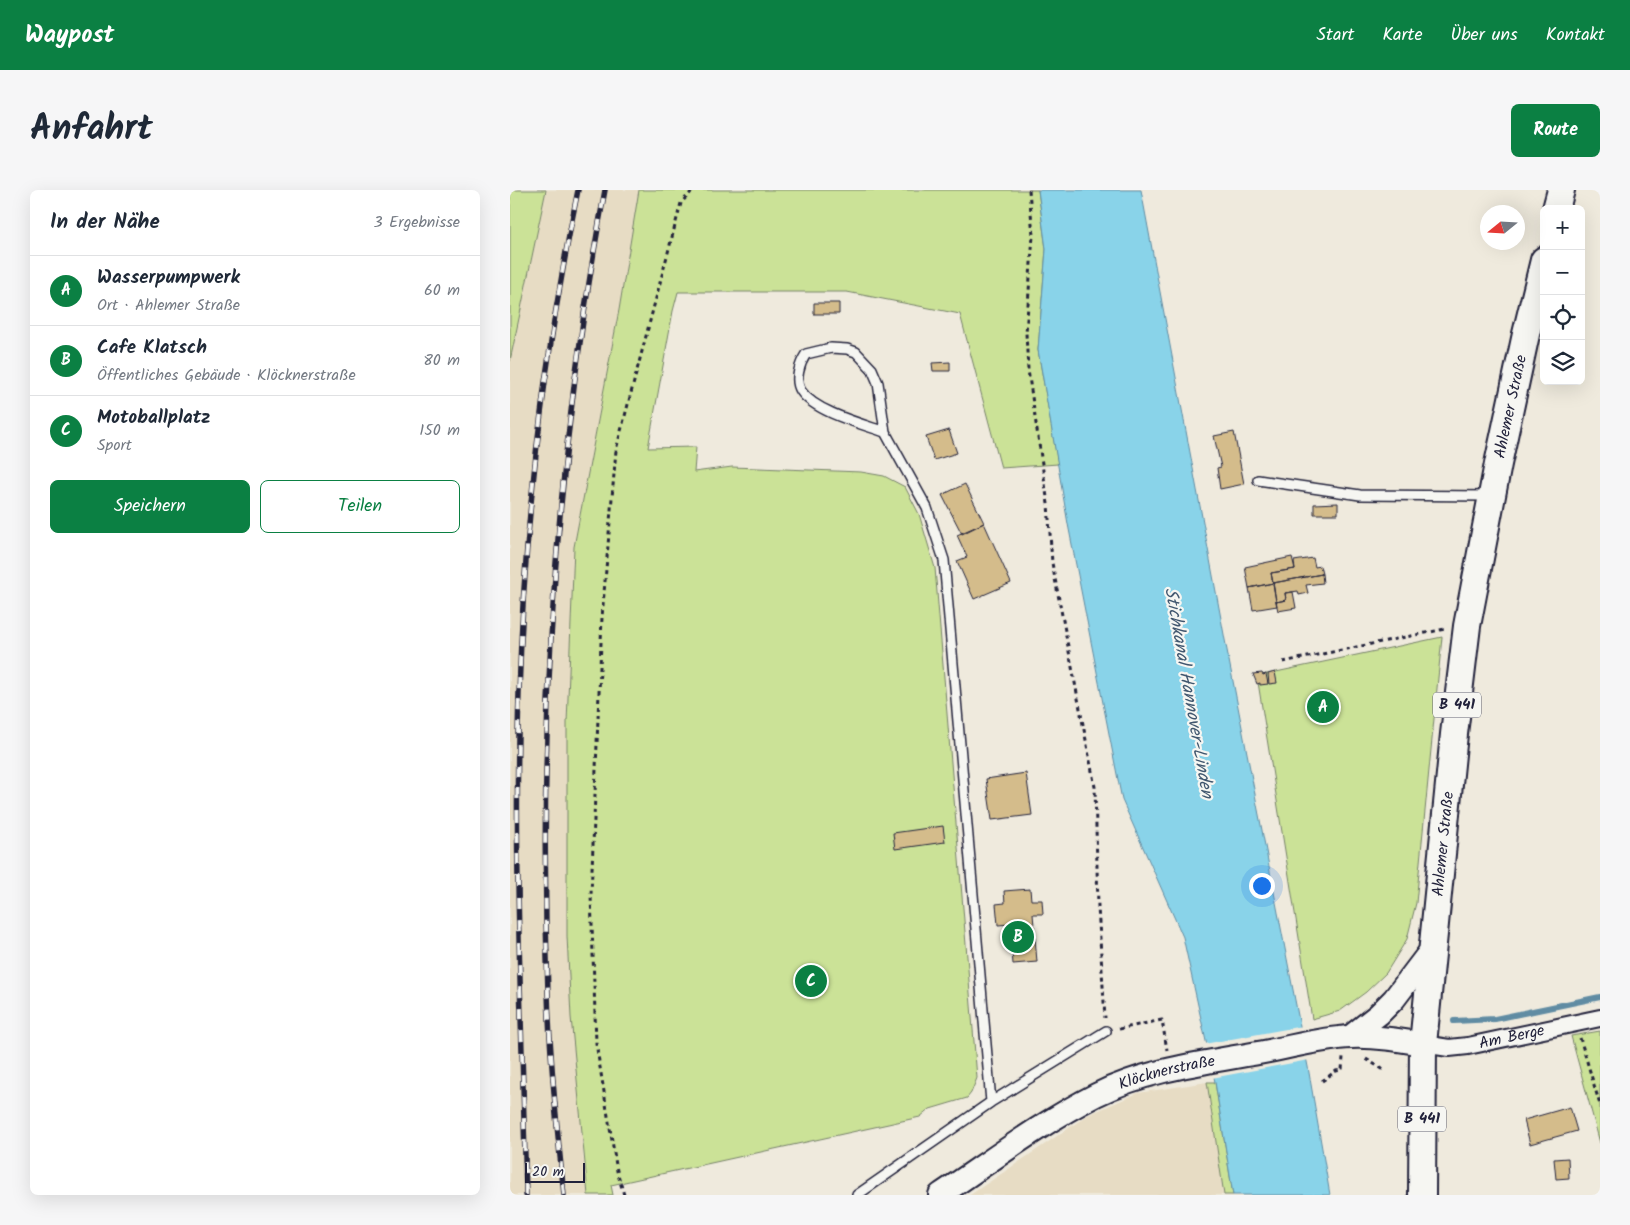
<!DOCTYPE html>
<html lang="de">
<head>
<meta charset="utf-8">
<style>
	:root { --surface:#fff; --page:#f6f6f7; --text:#1f2937; --muted:#747a83; --line:#e0e1e3; --accent:#0b8043 }
	body { margin:0; font-family:Kalam,sans-serif; background:var(--page); color:var(--text) }
	.controls { position:absolute; right:15px; top:15px; display:grid; overflow:hidden; border-radius:8px; box-shadow:0 5px 20px #0002 }
	.controls button { width:45px; height:45px; display:grid; place-items:center; padding:0; border:0; border-bottom:1px solid var(--line); background:var(--surface); color:var(--text); font:25px sans-serif }
	.compass { position:absolute; left:970px; top:15px; width:45px; height:45px; border-radius:50%; background:var(--surface); box-shadow:0 5px 20px #0002; rotate:252deg }
	.scale { position:absolute; left:15px; bottom:12px; width:60px; box-sizing:border-box; padding-left:5px; border:2px solid #22223b; border-top:0; font-size:14px; line-height:18px; white-space:nowrap; color:#22223b; -webkit-text-stroke:4px #f6f6f2; paint-order:stroke }
	.you { position:absolute; left:751px; top:695px; width:18px; height:18px; margin:-12px; border:4px solid #fff; border-radius:50%; background:#1a73e8; box-shadow:0 0 0 8px #1a73e833 }
	.badge { display:grid; place-items:center; width:32px; height:32px; border-radius:50%; background:var(--accent); color:#fff; font-size:16px; font-weight:700 }
	.pin { position:absolute; translate:-50% -50%; border:2px solid #fff; box-shadow:0 1px 5px #0006 }
	.list { margin:0; padding:0; list-style:none }
	h2 { display:flex; justify-content:space-between; align-items:center; height:65px; margin:0; padding:0 20px; font-size:21px }
	h2 small { font-size:16px; font-weight:400; color:var(--muted) }
	.list li { display:grid; grid-template-columns:32px 1fr auto; gap:15px; align-items:center; box-sizing:border-box; height:70px; padding:0 20px; border-top:1px solid var(--line) }
	.list b { display:block; font-size:19px; white-space:nowrap }
	.list p { margin:0; font-size:16px; white-space:nowrap; color:var(--muted) }
	.list em { font-size:16px; font-style:normal; color:var(--muted) }
	.actions { display:flex; gap:10px; padding:15px 20px }
	.actions a { flex:1; padding:11px 0; border:1px solid var(--accent); border-radius:8px; text-align:center; font-size:18px; color:var(--accent) }
	.actions .main { background:var(--accent); color:#fff }
	.icon { flex:none; width:28px; height:28px; fill:none; stroke:currentColor; stroke-width:2; stroke-linecap:round; stroke-linejoin:round }
	.map { position:relative; flex:none; width:1090px; height:1005px; overflow:hidden; border-radius:8px }
	header { display:flex; align-items:center; gap:30px; box-sizing:border-box; height:70px; padding:0 25px; background:var(--accent); color:#fff }
	header strong { font-size:24px }
	nav { display:flex; gap:28px; margin-inline-start:auto; font-size:18px }
	.intro { display:flex; align-items:center; justify-content:space-between; box-sizing:border-box; height:120px; padding:0 30px }
	h1 { margin:0; font-size:35px }
	.button { padding:12px 22px; border-radius:8px; background:var(--accent); color:#fff; font-size:18px; font-weight:700 }
	main { display:flex; gap:30px; padding:0 30px }
	aside { flex:1; background:var(--surface); border-radius:8px; box-shadow:0 5px 20px #0002 }
	.map>svg:first-child { display:block }
</style>
</head>
<body>
<header>
<strong>Waypost</strong>
<nav><a>Start</a><a>Karte</a><a>Über uns</a><a>Kontakt</a></nav>
</header>
<div class="intro"><h1>Anfahrt</h1><a class="button">Route</a></div>
<main>
<aside>
<h2>In der Nähe<small>3 Ergebnisse</small></h2>
<ul class="list">
<li><span class="badge">A</span><div><b>Wasserpumpwerk</b><p>Ort · Ahlemer Straße</p></div><em>60 m</em></li>
<li><span class="badge">B</span><div><b>Cafe Klatsch</b><p>Öffentliches Gebäude · Klöcknerstraße</p></div><em>80 m</em></li>
<li><span class="badge">C</span><div><b>Motoballplatz</b><p>Sport</p></div><em>150 m</em></li>
</ul>
<div class="actions"><a class="main">Speichern</a><a>Teilen</a></div>
</aside>
<div class="map">
<svg width="1090" height="1005" viewBox="0 0 1090 1005">
	<rect width="100%" height="100%" fill="#efeadd"/>
	<filter id="ink" filterUnits="userSpaceOnUse"><feTurbulence type="fractalNoise" baseFrequency=".02" numOctaves="2"/><feDisplacementMap in="SourceGraphic" scale="10" xChannelSelector="R" yChannelSelector="G"/><feConvolveMatrix kernelMatrix="1 2 1 2 8 2 1 2 1" color-interpolation-filters="sRGB"/></filter>
	<g filter="url(#ink)">
		<path fill="#e7dcc4" d="M36 0H129L109 120 64 357 57 533V746L74 973 78 1005H0V171Z
			M697 892 714 1005H460L578 925 628 903Z"/>
		<path fill="#cbe297" stroke="#768269" d="M0 0H36L0 171Z
			M129 0H528L536 59 528 160 548 274 491 278 450 124 337 102H168L163 121 138 258 186 257 184 282 222 277 351 282 374 286 395 297 409 324 425 378 467 888 461 903 457 908 420 919 410 927 101 995 103 1005H78L61 827 57 746V533L64 357 109 120Z
			M932 447 906 713 897 749 876 783 856 802 830 821 802 829 747 486Z
			M1090 841V953L1061 846Z
			M697 892H705L723 1005H714Z"/>
		<path fill="#89d3e9" stroke="#608ca3" d="M528 0H631L715 450 798 877 820 1005H723L705 892 673 747 612 610 558 334 528 160 536 59Z"/>
		<path fill="#efeadd" d="M793 836 799 870 702 888 694 854Z"/>
		<g fill="none" stroke-linecap="round" stroke-linejoin="round">
			<path stroke="#608ca3" stroke-width="6" d="M944 831 985 829 1090 807"/>
		</g>
		<path fill="#d4bc8b" stroke="#22223b" d="M304 113H329V124H304Z
			M440 172V181H423L422 173Z
			M439 240 447 263 424 270 416 247Z
			M724 242 734 294 710 299 707 278 711 277 704 246Z
			M455 294 474 333 452 344 432 305Z
			M828 313V324H804V314Z
			M474 333 501 393 464 409 447 371 457 367 447 345Z
			M782 367 785 379 761 383 763 393 739 398 735 377Z
			M803 368 805 377 810 376 812 384 763 393 761 383 785 379 784 371Z
			M812 384 813 393 796 395 798 403 789 405 788 401 775 403 776 410 766 412 763 393Z
			M763 393 767 416 743 420 739 398Z
			M783 402 786 418 768 421 766 412 776 410 775 403Z
			M765 482 767 493 759 494 758 484Z
			M752 483 753 485 756 484 758 494 750 495V493L747 494 743 484Z
			M804 510 824 513 822 523 818 522 817 526 802 525Z
			M516 583 522 625 482 630 476 589Z
			M433 636 435 652 385 659 383 643Z
			M520 699 521 710H532L533 724H523L527 772 503 774 500 734 488 735 486 714 495 713 494 701Z
			M1060 917 1067 941 1020 954 1014 930Z
			M1058 968 1059 988 1046 989 1044 969Z"/>
		<g fill="none" stroke-linecap="round" stroke-linejoin="round">
			<defs>
				<path id="service" d="M375 242C352 234 305 222 291 201 284 190 290 173 296 164L321 158 337 159 346 162 362 179 368 193 375 242 417 318 434 370 481 912
					M748 290 850 305 979 306
					M347 1005 481 912 596 841"/>
				<g id="minor">
					<path id="s1" d="M913 854 939 858 958 856 1090 828"/>
				</g>
				<g id="secondary">
					<path d="M840 847 869 824 884 809 922 759"/>
					<path id="s2" d="M430 1005C481 971 531 933 586 905 640 878 701 872 759 861 785 856 814 848 841 847 865 846 889 850 913 854"/>
				</g>
				<g id="primary">
					<path d="M1046 19 1051 0"/>
					<path id="s3" d="M912 1005 913 854 944 544 957 436 988 274 1016 144 1034 70"/>
				</g>
			</defs>
			<use href="#service" stroke="#22223b" stroke-width="12"/>
			<use href="#minor" stroke="#22223b" stroke-width="20"/>
			<use href="#secondary" stroke="#22223b" stroke-width="26"/>
			<use href="#primary" stroke="#22223b" stroke-width="30"/>
			<path stroke="#22223b" stroke-width="3" stroke-dasharray="4 4" stroke-linecap="butt" d="M519 0 523 45 516 143 518 180 538 314 542 373 585 597 588 717 595 828
				M773 472 935 439
				M609 839 652 830 657 860
				M1070 848 1090 915
				M856 869 874 880
				M812 891 826 881 832 880 833 867
				M114 1005 107 981 86 853 81 705 92 427 106 260 171 13 183 0"/>
			<use href="#service" stroke="#f6f6f2" stroke-width="9"/>
			<use href="#minor" stroke="#f6f6f2" stroke-width="16"/>
			<use href="#secondary" stroke="#f6f6f2" stroke-width="22"/>
			<use href="#primary" stroke="#f6f6f2" stroke-width="26"/>
			<defs>
				<path id="rail" d="M16 1005C12 838 4 670 9 503 14 335 34 165 68 0
					M54 1005C47 938 40 870 38 803 28 534 45 265 95 0"/>
			</defs>
			<use href="#rail" stroke="#22223b" stroke-width="5.5"/>
			<use href="#rail" stroke="#f6f6f2" stroke-width="4" stroke-dasharray="11" stroke-linecap="butt"/>
		</g>
	</g>
	<g text-anchor="middle" dominant-baseline="central" stroke-width="4.5" stroke-linejoin="round" paint-order="stroke">
		<g fill="#f6f6f2" stroke="#626272" stroke-width="1">
			<rect x="923" y="502.5" width="48" height="25" rx="4"/>
			<rect x="888" y="916.5" width="48" height="25" rx="4"/>
		</g>
		<g font-size="15" font-weight="bold" fill="#22223b">
			<text x="947" y="515">B 441</text>
			<text x="912" y="929">B 441</text>
		</g>
		<g font-size="16" fill="#22223b" stroke="#f6f6f2">
			<text stroke="none"><textPath href="#s3" startOffset="795">Ahlemer Straße</textPath></text>
			<text stroke="none"><textPath href="#s3" startOffset="352">Ahlemer Straße</textPath></text>
			<text stroke="none"><textPath href="#s1" startOffset="90">Am Berge</textPath></text>
			<text stroke="none"><textPath href="#s2" startOffset="260">Klöcknerstraße</textPath></text>
		</g>
		<g font-size="18" font-style="italic" fill="#41576f" stroke="#f6f6f2">
			<text transform="translate(678 503) rotate(80)">Stichkanal Hannover-Linden</text>
		</g>
	</g>
</svg>
<div class="controls">
<button>+</button>
<button>−</button>
<button><svg class="icon" aria-label="locate" viewBox="0 0 24 24"><circle cx="12" cy="12" r="6"/><path d="M12 2v4M12 18v4M2 12h4M18 12h4"/></svg></button>
<button><svg class="icon" aria-label="layers" viewBox="0 0 24 24"><path d="M12 4l9 5-9 5-9-5zM3 14l9 5 9-5"/></svg></button>
</div>
<svg class="compass" viewBox="-18 -18 36 36"><path d="M0-13l5 13h-10z" fill="#e53935"/><path d="M0 13l5-13h-10z" fill="#747a83"/></svg>
<div class="scale">20 m</div>
<div class="you"></div>
<div class="pin badge" style="left:813px;top:517px">A</div>
<div class="pin badge" style="left:508px;top:747px">B</div>
<div class="pin badge" style="left:301px;top:791px">C</div>
</div>
</main>
</body>
</html>
